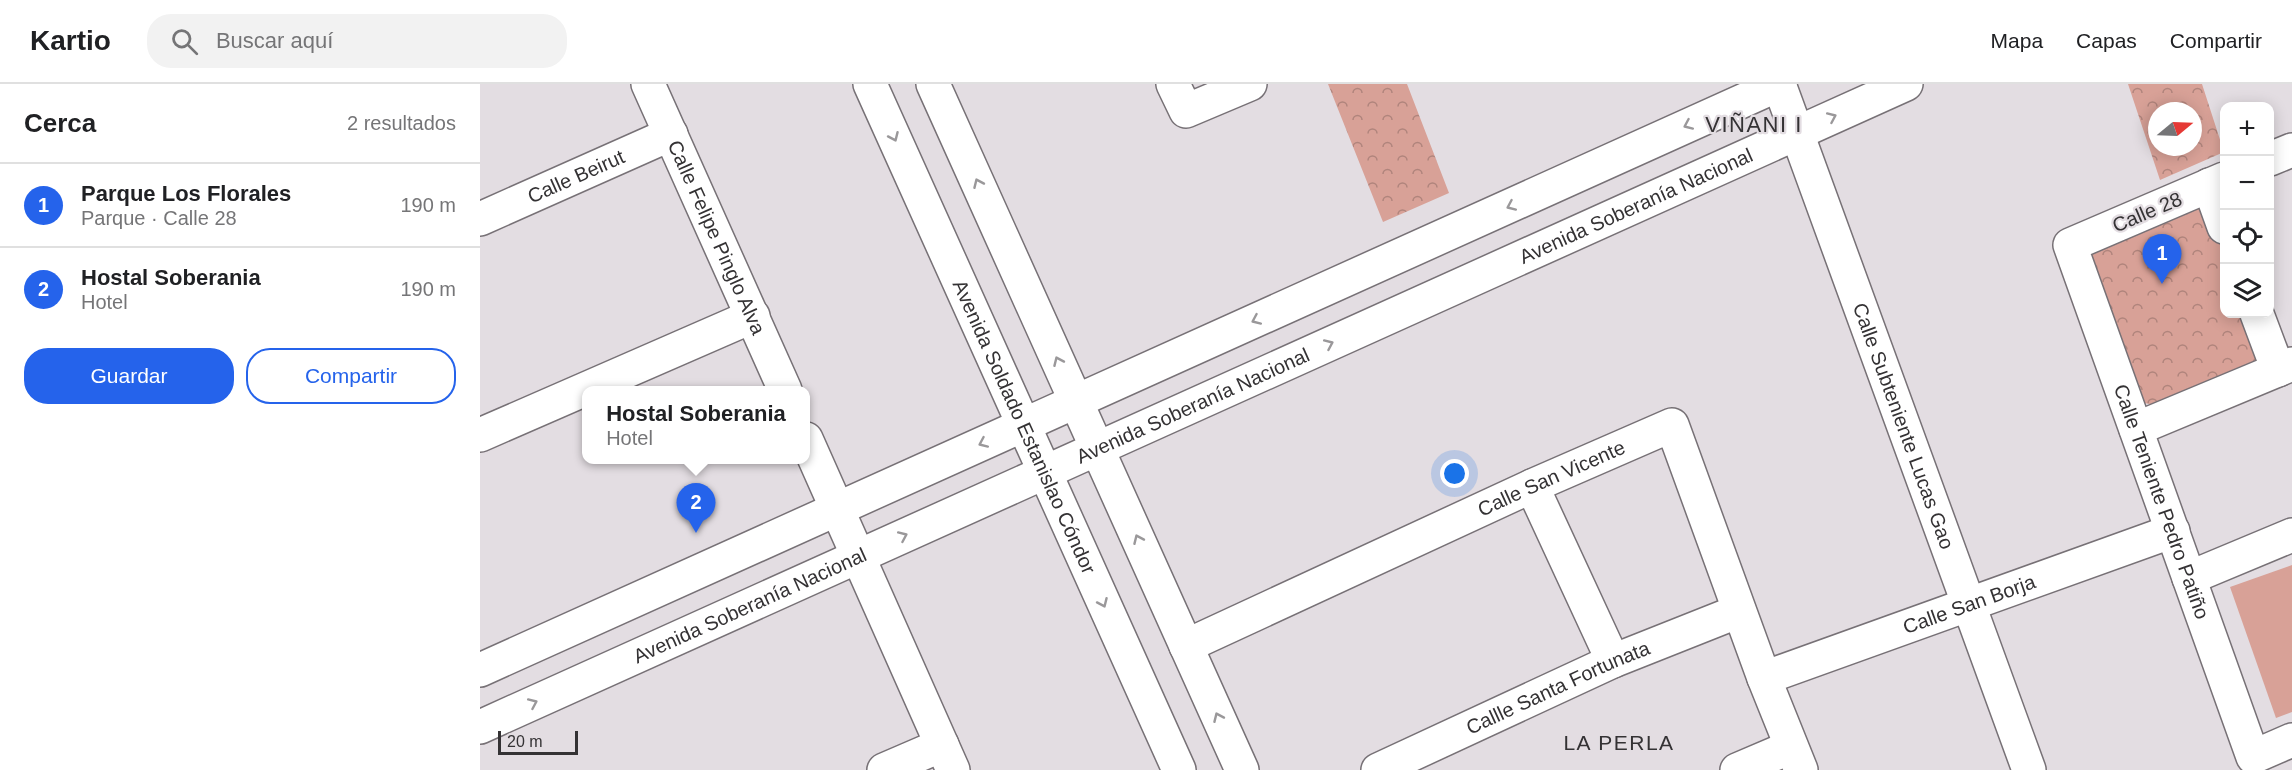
<!DOCTYPE html>
<html lang="es">
<head>
<meta charset="utf-8">
<style>
	:root { --surface:#fff; --page:#f2f2f2; --text:#202124; --muted:#757577; --line:#e0e0e0; --accent:#2563eb }
	body { margin:0; font-family:Helvetica,sans-serif; background:var(--page); color:var(--text) }
	.controls { position:absolute; right:18px; top:18px; display:grid; overflow:hidden; border-radius:12px; box-shadow:0 3px 15px #0003 }
	.controls button { width:54px; height:54px; display:grid; place-items:center; padding:0; border:0; border-bottom:2px solid var(--line); background:var(--surface); color:var(--text); font:30px sans-serif }
	.compass { position:absolute; left:1668px; top:18px; width:54px; height:54px; border-radius:50%; background:var(--surface); box-shadow:0 3px 15px #0003; rotate:71deg }
	.scale { position:absolute; left:18px; bottom:15px; width:80px; box-sizing:border-box; padding-left:6px; border:3px solid #343234; border-top:0; font-size:16px; line-height:21px; white-space:nowrap; color:#343234; -webkit-text-stroke:4px #e3dde2; paint-order:stroke }
	.you { position:absolute; left:975px; top:390px; width:21px; height:21px; margin:-15px; border:4px solid #fff; border-radius:50%; background:#1a73e8; box-shadow:0 0 0 9px #1a73e833 }
	.badge { display:grid; place-items:center; width:39px; height:39px; border-radius:50%; background:var(--accent); color:#fff; font-size:20px; font-weight:700 }
	.pin { position:absolute; translate:-50% -50px; filter:drop-shadow(0 2px 3px #0008) }
	.pin::after { content:''; position:absolute; top:32px; width:21px; height:18px; background:inherit; clip-path:polygon(0 0,100% 0,50% 100%) }
	.popup { position:absolute; left:102px; top:302px; width:228px; height:78px; box-sizing:border-box; display:grid; place-content:center; border-radius:12px; background:var(--surface); filter:drop-shadow(0 2px 4px #0005); font-size:20px; white-space:nowrap; color:var(--muted) }
	.popup b { font-size:22px; color:var(--text) }
	.popup::after { content:''; position:absolute; left:50%; top:100%; margin-left:-12px; border:12px solid transparent; border-top-color:var(--surface) }
	.list { margin:0; padding:0; list-style:none }
	h2 { display:flex; justify-content:space-between; align-items:center; height:78px; margin:0; padding:0 24px; font-size:26px }
	h2 small { font-size:20px; font-weight:400; color:var(--muted) }
	.list li { display:grid; grid-template-columns:39px 1fr auto; gap:18px; align-items:center; box-sizing:border-box; height:84px; padding:0 24px; border-top:2px solid var(--line) }
	.list b { display:block; font-size:22px; white-space:nowrap }
	.list p { margin:0; font-size:20px; white-space:nowrap; color:var(--muted) }
	.list em { font-size:20px; font-style:normal; color:var(--muted) }
	.actions { display:flex; gap:12px; padding:18px 24px }
	.actions a { flex:1; padding:14px 0; border:2px solid var(--accent); border-radius:24px; text-align:center; font-size:21px; color:var(--accent) }
	.actions .main { background:var(--accent); color:#fff }
	.icon { flex:none; width:33px; height:33px; fill:none; stroke:currentColor; stroke-width:2; stroke-linecap:round; stroke-linejoin:round }
	.map { position:relative; flex:none; width:1812px; height:686px; overflow:hidden }
	header { display:flex; align-items:center; gap:36px; box-sizing:border-box; height:84px; padding:0 30px; background:var(--surface); border-bottom:2px solid var(--line) }
	header strong { font-size:28px }
	nav { display:flex; gap:33px; margin-inline-start:auto; font-size:21px }
	.search { width:420px; height:54px; background:var(--page); display:flex; align-items:center; gap:15px; box-sizing:border-box; padding:0 21px; border-radius:24px; color:var(--muted); font-size:22px }
	main { display:flex }
	aside { flex:1; background:var(--surface) }
	.map>svg:first-child { display:block }
</style>
</head>
<body>
<header>
<strong>Kartio</strong>
<div class="search"><svg class="icon" aria-label="search" viewBox="0 0 24 24"><circle cx="10" cy="10" r="6"/><path d="M15 15l6 6"/></svg>Buscar aquí</div>
<nav><a>Mapa</a><a>Capas</a><a>Compartir</a></nav>
</header>
<main>
<aside>
<h2>Cerca<small>2 resultados</small></h2>
<ul class="list">
<li><span class="badge">1</span><div><b>Parque Los Florales</b><p>Parque · Calle 28</p></div><em>190 m</em></li>
<li><span class="badge">2</span><div><b>Hostal Soberania</b><p>Hotel</p></div><em>190 m</em></li>
</ul>
<div class="actions"><a class="main">Guardar</a><a>Compartir</a></div>
</aside>
<div class="map">
<svg width="1812" height="686" viewBox="0 0 1812 686">
	<defs>
		<pattern id="park-crowns" width="20" height="18" patternUnits="userSpaceOnUse" patternTransform="scale(1.5)"><rect width="20" height="18" fill="#d8a197"/><path d="M2 6a3 3 0 1 1 6 0M12 15a3 3 0 1 1 6 0" fill="none" stroke="#b0847c"/></pattern>
	</defs>
	<rect width="100%" height="100%" fill="#e3dde2"/>
	<path fill="url(#park-crowns)" fill-rule="evenodd" d="M848 0H927L969 109 903 138Z
		M1648 0H1722L1744 68 1680 96ZM1677 27H1713V63H1677Z
		M1727 114 1744 162V230H1769L1784 273 1680 322 1664 319 1609 171Z"/>
	<path fill="#d8a197" d="M1812 481V628L1796 634 1750 503Z"/>
	<g fill="none" stroke-linecap="round" stroke-linejoin="round">
		<defs>
			<g id="minor">
				<path id="s1" d="M168 0 305 306"/>
				<path id="s2" d="M390 0 699 686"/>
				<path d="M453 0 762 686"/>
				<path d="M693 0 706 27 770 0"/>
				<path id="s3" d="M1299 0 1549 686"/>
				<path d="M1790 75 1812 66"/>
				<path id="s4" d="M1744 95 1590 161 1773 673 1812 656"/>
				<path d="M1729 101 1744 143"/>
				<path id="s5" d="M0 135 191 50"/>
				<path d="M1777 230 1798 286"/>
				<path d="M1656 345 1812 280"/>
				<path d="M0 351 273 232"/>
				<path d="M326 355 473 686"/>
				<path d="M1052 402 1133 577"/>
				<path d="M1709 494 1812 451"/>
				<path id="s6" d="M706 562 1052 402 1192 341 1284 594 1321 686"/>
				<path d="M0 586 1300 0"/>
				<path id="s7" d="M1284 594 1693 447"/>
				<path id="s8" d="M0 643 1426 0"/>
				<path d="M404 686 462 661"/>
				<path id="s9" d="M898 686 1133 577 1259 527"/>
				<path d="M1257 686 1311 663"/>
			</g>
		</defs>
		<use href="#minor" stroke="#777176" stroke-width="36"/>
		<use href="#minor" stroke="#fff" stroke-width="33"/>
	</g>
	<defs><path id="oneway-chevron" d="M-2-3.5L2.5 0L-2 3.5" fill="none" stroke-width="1.6" stroke-linecap="round" stroke-linejoin="round" transform="scale(1.5)"/></defs>
	<g stroke="#9a989a">
		<use href="#oneway-chevron" transform="translate(1352 33) rotate(-24)"/>
		<use href="#oneway-chevron" transform="translate(1208 41) rotate(156)"/>
		<use href="#oneway-chevron" transform="translate(414 53) rotate(66)"/>
		<use href="#oneway-chevron" transform="translate(498 99) rotate(-114)"/>
		<use href="#oneway-chevron" transform="translate(1031 122) rotate(156)"/>
		<use href="#oneway-chevron" transform="translate(776 236) rotate(156)"/>
		<use href="#oneway-chevron" transform="translate(849 260) rotate(-24)"/>
		<use href="#oneway-chevron" transform="translate(578 277) rotate(-114)"/>
		<use href="#oneway-chevron" transform="translate(503 359) rotate(156)"/>
		<use href="#oneway-chevron" transform="translate(423 452) rotate(-24)"/>
		<use href="#oneway-chevron" transform="translate(658 455) rotate(-114)"/>
		<use href="#oneway-chevron" transform="translate(623 519) rotate(66)"/>
		<use href="#oneway-chevron" transform="translate(53 619) rotate(-24)"/>
		<use href="#oneway-chevron" transform="translate(738 633) rotate(-114)"/>
	</g>
	<g text-anchor="middle" dominant-baseline="central" stroke-width="4.5" stroke-linejoin="round" paint-order="stroke">
		<g font-size="20" fill="#343234" stroke="#e3dde2">
			<text stroke="none"><textPath href="#s5" startOffset="105">Calle Beirut</textPath></text>
			<text stroke="none"><textPath href="#s8" startOffset="1268">Avenida Soberanía Nacional</textPath></text>
			<text transform="translate(1667 128) rotate(-23)">Calle 28</text>
			<text stroke="none"><textPath href="#s1" startOffset="168">Calle Felipe Pinglo Alva</textPath></text>
			<text stroke="none"><textPath href="#s8" startOffset="782">Avenida Soberanía Nacional</textPath></text>
			<text stroke="none"><textPath href="#s2" startOffset="376">Avenida Soldado Estanislao Cóndor</textPath></text>
			<text stroke="none"><textPath href="#s3" startOffset="364">Calle Subteniente Lucas Gao</textPath></text>
			<text stroke="none"><textPath href="#s6" startOffset="402">Calle San Vicente</textPath></text>
			<text stroke="none"><textPath href="#s4" startOffset="440">Calle Teniente Pedro Patiño</textPath></text>
			<text stroke="none"><textPath href="#s8" startOffset="296">Avenida Soberanía Nacional</textPath></text>
			<text stroke="none"><textPath href="#s7" startOffset="218">Calle San Borja</textPath></text>
			<text stroke="none"><textPath href="#s9" startOffset="198">Callle Santa Fortunata</textPath></text>
		</g>
		<g font-size="21" letter-spacing="1.5" fill="#343234" stroke="#e3dde2">
			<text x="1139" y="658">LA PERLA</text>
		</g>
		<g font-size="22" letter-spacing="1.5" fill="#343234" stroke="#e3dde2">
			<text x="1274" y="40">VIÑANI I</text>
		</g>
	</g>
</svg>
<div class="controls">
<button>+</button>
<button>−</button>
<button><svg class="icon" aria-label="locate" viewBox="0 0 24 24"><circle cx="12" cy="12" r="6"/><path d="M12 2v4M12 18v4M2 12h4M18 12h4"/></svg></button>
<button><svg class="icon" aria-label="layers" viewBox="0 0 24 24"><path d="M12 4l9 5-9 5-9-5zM3 14l9 5 9-5"/></svg></button>
</div>
<svg class="compass" viewBox="-18 -18 36 36"><path d="M0-13l5 13h-10z" fill="#e53935"/><path d="M0 13l5-13h-10z" fill="#757577"/></svg>
<div class="scale">20 m</div>
<div class="you"></div>
<div class="pin badge" style="left:1682px;top:200px">1</div>
<div class="pin badge" style="left:216px;top:449px">2</div>
<div class="popup"><b>Hostal Soberania</b>Hotel</div>
</div>
</main>
</body>
</html>
